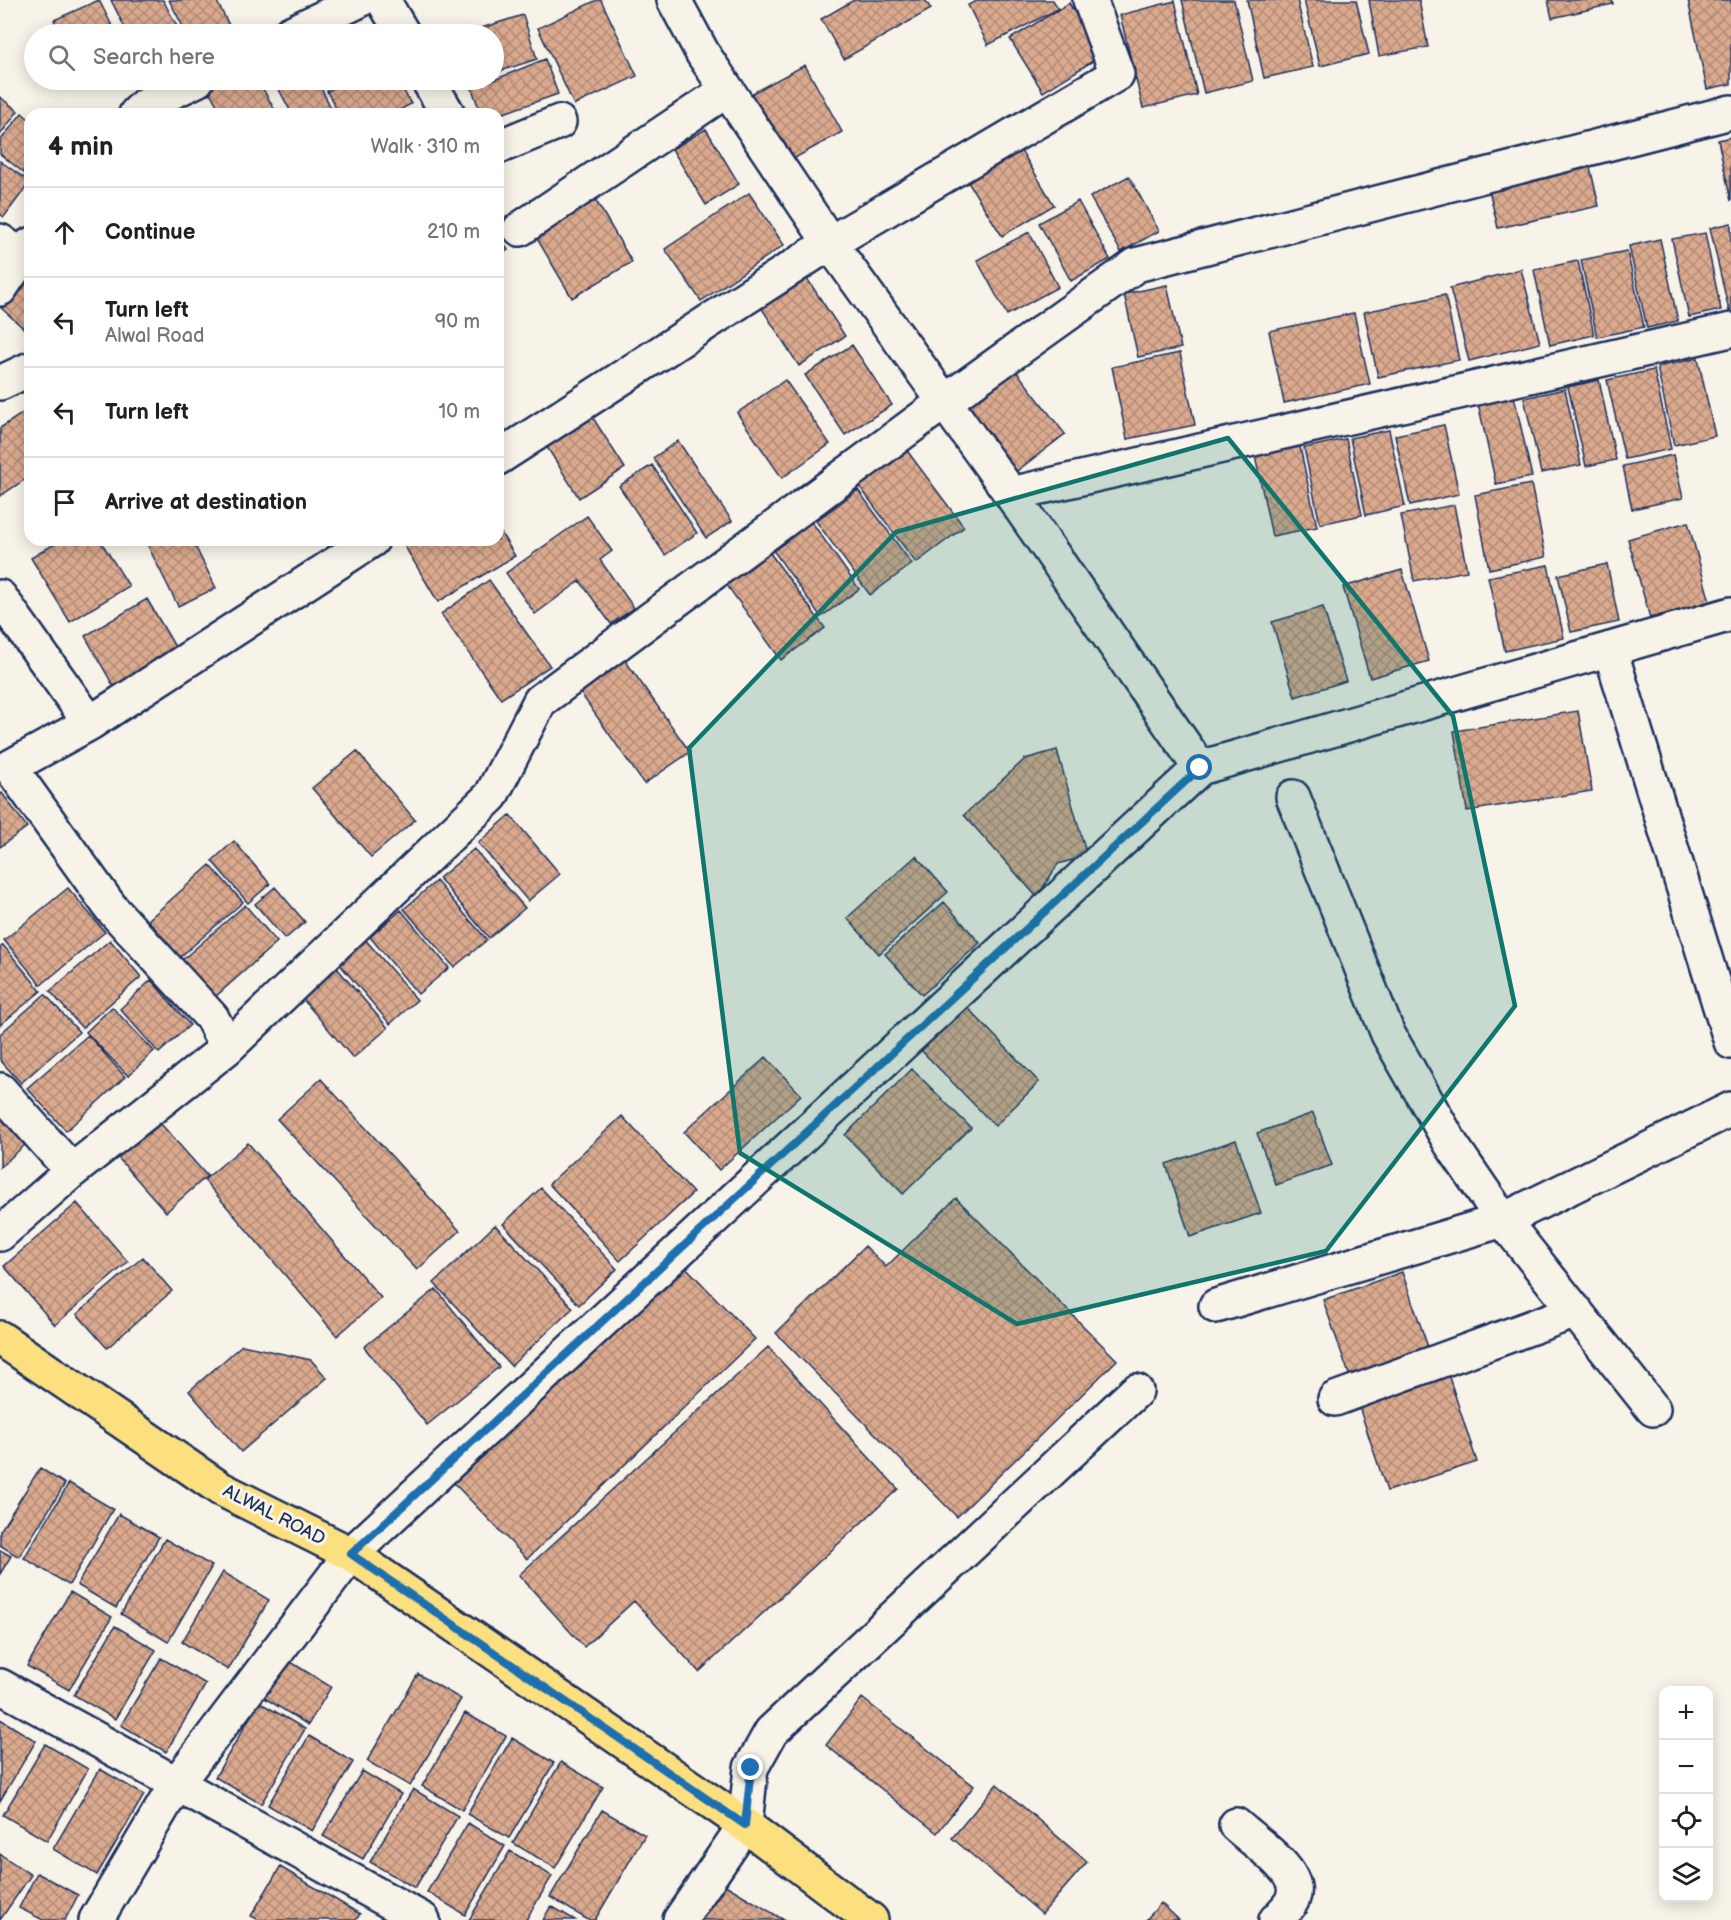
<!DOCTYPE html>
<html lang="en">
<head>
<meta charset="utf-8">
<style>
	:root { --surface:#fff; --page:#f6f6f6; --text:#202124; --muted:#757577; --line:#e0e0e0 }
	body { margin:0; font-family:"Balsamiq Sans",sans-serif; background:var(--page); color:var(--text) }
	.controls { position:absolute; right:18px; bottom:18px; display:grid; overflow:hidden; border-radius:12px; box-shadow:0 3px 15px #0003 }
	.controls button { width:54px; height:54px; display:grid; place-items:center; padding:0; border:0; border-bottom:2px solid var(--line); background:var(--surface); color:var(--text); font:30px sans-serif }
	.stop { position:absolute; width:18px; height:18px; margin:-14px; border:4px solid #1f6fb2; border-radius:50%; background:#fff }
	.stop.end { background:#1f6fb2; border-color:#fff; box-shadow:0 2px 6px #0008 }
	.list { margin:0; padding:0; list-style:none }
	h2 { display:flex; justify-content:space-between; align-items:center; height:78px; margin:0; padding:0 24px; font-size:26px }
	h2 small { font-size:20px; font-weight:400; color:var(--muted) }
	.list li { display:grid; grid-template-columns:39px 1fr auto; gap:18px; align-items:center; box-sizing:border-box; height:90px; padding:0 24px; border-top:2px solid var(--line) }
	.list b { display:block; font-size:22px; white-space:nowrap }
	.list p { margin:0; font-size:20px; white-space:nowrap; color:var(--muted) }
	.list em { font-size:20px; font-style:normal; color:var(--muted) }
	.icon { flex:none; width:33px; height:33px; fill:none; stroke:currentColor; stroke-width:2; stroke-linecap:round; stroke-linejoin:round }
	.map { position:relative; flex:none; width:1731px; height:1920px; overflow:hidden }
	.search { position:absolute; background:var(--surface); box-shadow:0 3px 15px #0003; left:24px; top:24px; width:480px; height:66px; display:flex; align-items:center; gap:15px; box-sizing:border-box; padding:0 21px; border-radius:33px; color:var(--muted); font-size:22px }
	.panel { position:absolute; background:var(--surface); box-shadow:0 3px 15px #0003; left:24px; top:108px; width:480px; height:438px; border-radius:18px }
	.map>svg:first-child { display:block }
</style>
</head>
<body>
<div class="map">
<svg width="1731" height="1920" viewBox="0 0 1731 1920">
	<defs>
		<pattern id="building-cross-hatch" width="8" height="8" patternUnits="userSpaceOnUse" patternTransform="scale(1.5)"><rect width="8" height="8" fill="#dbaa8e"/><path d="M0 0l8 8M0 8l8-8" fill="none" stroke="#b18b77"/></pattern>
	</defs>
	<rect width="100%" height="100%" fill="#f7f3e8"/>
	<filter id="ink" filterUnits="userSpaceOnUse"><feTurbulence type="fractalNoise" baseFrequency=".0167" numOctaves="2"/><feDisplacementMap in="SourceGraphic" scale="12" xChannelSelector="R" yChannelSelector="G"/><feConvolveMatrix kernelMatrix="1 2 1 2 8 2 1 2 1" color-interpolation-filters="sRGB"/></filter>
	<g filter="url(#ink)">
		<path fill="url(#building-cross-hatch)" stroke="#1b2f5e" stroke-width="1.5" d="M99 0 116 34H61L54 20Z
			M111 0H163L181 34H128Z
			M169 0H216L231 29 221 34H187Z
			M597 0H601L637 76 574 105 538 28Z
			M854 0H925L931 9 844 59 821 19Z
			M979 0H1053L1058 9 988 45 968 5Z
			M1182 0H1234L1253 81 1204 93Z
			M1247 0H1297L1313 67 1264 78Z
			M1304 0H1356L1369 54 1320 66Z
			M1369 0H1419L1428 47 1379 56Z
			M1548 0H1612L1613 4 1552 18Z
			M1688 0H1731V84L1707 89Z
			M1175 1 1197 95 1143 108 1120 15Z
			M1069 3 1101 56 1043 92 1010 39Z
			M523 15 537 59 494 73V34H462Z
			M545 59 558 94 498 115 481 114 471 86 494 80Z
			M805 65 842 132 784 164 747 96Z
			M221 80H258L277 114H222L207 87Z
			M274 80H317L332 110 324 114H292Z
			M351 80H398L411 104 392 114H339L327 91Z
			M0 97 18 111 0 135Z
			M22 113 30 120 28 176 0 154V141Z
			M706 129 739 184 706 205 672 149Z
			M1731 137V201L1718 140Z
			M1019 147 1054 205 1002 236 966 179Z
			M0 161 30 182 4 217 0 214Z
			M1590 167 1599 206 1498 228 1489 190Z
			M1129 176 1159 231 1121 252 1090 197Z
			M749 193 784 245 701 301 665 249Z
			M592 194 632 262 572 298 532 230Z
			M1078 201 1110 259 1071 281 1039 223Z
			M1731 223V311H1729L1710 228Z
			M1029 232 1058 287 1007 315 977 260Z
			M498 233 508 250 498 256Z
			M1705 233 1721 310 1689 317 1672 239Z
			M1660 239 1678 321 1647 328 1629 246Z
			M1627 251 1644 327 1597 337 1581 260Z
			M1578 261 1594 335 1550 345 1534 270Z
			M1521 269 1540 343 1469 361 1450 288Z
			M30 271V334L0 307V302Z
			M804 274 845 336 799 366 759 304Z
			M1167 285 1181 348 1138 357 1124 294Z
			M1445 295 1459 360 1378 377 1364 312Z
			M1354 313 1370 384 1284 403 1269 331Z
			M852 345 892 405 845 435 805 375Z
			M1180 353 1195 425 1127 439 1112 367Z
			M1698 358 1715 436 1674 445 1657 367Z
			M1013 367 1065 434 1013 474 961 408Z
			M1654 370 1671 449 1625 459 1607 380Z
			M785 380 830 444 782 478 737 413Z
			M1599 380 1616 460 1586 466 1568 387Z
			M1565 389 1581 465 1541 473 1524 398Z
			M1514 396 1532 477 1496 484 1478 403Z
			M586 407 625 468 579 498 540 436Z
			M26 411 30 417V476L0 496V428Z
			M1444 425 1459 494 1410 505 1395 435Z
			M1389 430 1405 506 1366 515 1350 438Z
			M1346 439 1362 515 1320 524 1304 448Z
			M678 441 732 521 706 538 653 458Z
			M1300 447 1317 527 1272 536 1255 456Z
			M905 448 964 527 916 563 857 483Z
			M1673 455 1683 498 1632 509 1623 466Z
			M652 465 697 533 665 555 619 486Z
			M1531 484 1546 557 1489 569 1475 495Z
			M858 490 912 564 870 595 816 521Z
			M1454 505 1467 571 1414 581 1401 515Z
			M587 516 612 551 600 560 634 608 611 624 580 581 535 614 506 573Z
			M809 518 859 589 821 617 770 546Z
			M1688 522 1710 602 1650 618 1628 539Z
			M498 528 515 556 438 602 401 540H498Z
			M61 540H100L129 586 70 622 31 558Z
			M145 540H192L216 588 178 606Z
			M770 553 825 628 781 660 726 584Z
			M1607 564 1619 622 1571 632 1558 575Z
			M1548 565 1564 638 1505 651 1488 577Z
			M1402 570 1429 661 1370 678 1343 587Z
			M489 580 550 666 501 699 441 614Z
			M147 599 181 657 118 694 85 636Z
			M1323 607 1346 681 1295 697 1272 622Z
			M622 656 690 752 644 784 577 688Z
			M1578 711 1592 791 1467 811 1454 731Z
			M1057 750 1087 856 1058 864 1037 897 964 815 1025 759Z
			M357 751 415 820 371 857 312 788Z
			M2 793 27 827 0 847V795Z
			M510 815 560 874 528 901 478 843Z
			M234 841 270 884 248 903 212 861Z
			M474 849 525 908 489 938 439 878Z
			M916 856 948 892 879 954 847 918Z
			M210 865 243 902 180 957 148 920Z
			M436 881 487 940 454 967 404 909Z
			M275 887 305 922 285 939 255 904Z
			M68 888 105 932 41 985 4 940Z
			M944 902 980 943 922 995 885 954Z
			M245 905 277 942 215 997 182 960Z
			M401 910 449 968 418 994 370 937Z
			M364 938 417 1000 390 1024 337 961Z
			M110 940 141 977 82 1028 50 991Z
			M3 945 41 991 0 1025V948Z
			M336 967 388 1028 353 1058 301 997Z
			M151 980 190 1025 159 1053 120 1009Z
			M45 994 79 1032 21 1083 0 1060V1034Z
			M964 1004 1039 1082 995 1126 918 1047Z
			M112 1007 154 1051 128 1076 86 1032Z
			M88 1035 125 1077 66 1131 27 1088Z
			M766 1057 801 1095 719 1170 684 1132Z
			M912 1069 971 1128 903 1194 845 1135Z
			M321 1079 460 1231 417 1270 277 1119Z
			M1313 1113 1332 1165 1276 1185 1257 1133Z
			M153 1115 207 1176 166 1212 112 1151Z
			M622 1116 693 1193 620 1261 549 1184Z
			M0 1117 25 1145 0 1167Z
			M1236 1140 1261 1213 1190 1237 1166 1164Z
			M248 1143 381 1298 337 1336 204 1180Z
			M541 1188 617 1269 579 1305 503 1224Z
			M956 1198 1117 1360 957 1517 776 1333 865 1246 886 1267Z
			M77 1203 128 1262 55 1325 4 1266Z
			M495 1225 573 1308 511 1366 434 1283Z
			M143 1257 172 1291 107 1348 77 1314Z
			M677 1258 755 1339 527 1559 449 1478Z
			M1402 1272 1429 1350 1350 1377 1323 1300Z
			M436 1289 499 1367 427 1425 364 1347Z
			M242 1345 311 1360 327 1378 241 1452 189 1391Z
			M768 1347 898 1489 699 1672 634 1601 584 1647 519 1575Z
			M1447 1371 1477 1462 1387 1491 1357 1401Z
			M40 1468 65 1484 19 1557 0 1545V1531Z
			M69 1483 113 1509 69 1585 24 1558Z
			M119 1514 159 1537 116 1608 77 1585Z
			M165 1539 212 1566 168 1642 121 1614Z
			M0 1550 11 1556 0 1574Z
			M223 1572 269 1600 228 1670 182 1642Z
			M70 1592 112 1617 69 1690 27 1666Z
			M115 1626 156 1650 115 1719 74 1695Z
			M161 1658 206 1684 166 1752 121 1725Z
			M286 1659 331 1687 308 1725 263 1697Z
			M418 1674 461 1699 410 1786 367 1761Z
			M862 1698 974 1786 937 1833 826 1745Z
			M259 1702 305 1729 261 1804 215 1777Z
			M465 1713 506 1736 462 1810 422 1786Z
			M0 1719 36 1741 0 1801Z
			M309 1736 353 1762 312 1831 268 1805Z
			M512 1738 554 1763 509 1838 467 1814Z
			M45 1744 88 1769 47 1841 3 1815Z
			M561 1762 603 1787 555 1868 513 1843Z
			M100 1769 144 1795 97 1875 53 1849Z
			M362 1771 401 1794 363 1859 323 1836Z
			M997 1784 1087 1862 1042 1914 952 1838Z
			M413 1789 458 1816 415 1888 370 1862Z
			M602 1810 645 1835 595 1920H588L550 1897Z
			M468 1823 505 1846 465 1915 427 1892Z
			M510 1851 552 1876 526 1920H469Z
			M0 1854 31 1875 0 1920Z
			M280 1867 360 1914 356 1920H259L251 1916Z
			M37 1873 78 1895 65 1920H43L19 1908Z
			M717 1880 784 1920H694Z
			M1161 1903 1179 1920H1146Z
			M551 1906 575 1920H543Z"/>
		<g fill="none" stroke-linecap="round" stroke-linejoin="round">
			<defs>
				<path id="minor" d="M383 0 403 34
					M674 0 703 54 830 243 1011 494 1200 768
					M289 34 360 0
					M428 80 448 114
					M136 114 145 105 197 80
					M498 147 559 122
					M520 229 727 90
					M0 241 23 257
					M0 289 30 245
					M0 383 30 369
					M498 458 830 243 1117 74 1090 0
					M1011 494 1731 330
					M0 597 90 723 10 767 111 908 212 1018 227 1048
					M1610 649 1731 1042
					M90 723 372 540
					M1293 797 1388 1034 1451 1144 1503 1220 1653 1409
					M0 1090 72 1171
					M0 1234 72 1171 227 1048 491 796 540 701 944 402 1136 265 1731 112
					M1216 1306 1503 1220 1731 1109
					M1335 1399 1576 1311
					M0 1686 423 1920
					M1236 1825C1253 1841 1303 1872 1293 1898 1290 1907 1282 1913 1276 1920
					M96 1920 177 1783 351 1554 1200 768 1731 614
					M680 1920 745 1825 751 1768 771 1732 1136 1391"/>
				<path id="major" d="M0 1338 221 1489 351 1554 745 1825 871 1920"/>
			</defs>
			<use href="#minor" stroke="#1b2f5e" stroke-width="38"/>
			<use href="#major" stroke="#1b2f5e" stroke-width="38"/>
			<use href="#minor" stroke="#f7f3e8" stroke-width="33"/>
			<use href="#major" stroke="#fce080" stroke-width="33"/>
		</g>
	</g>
	<g fill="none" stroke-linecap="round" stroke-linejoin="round" filter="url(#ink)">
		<path stroke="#1f6fb2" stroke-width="8" d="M751 1768 745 1825 351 1554 1200 768"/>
	</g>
	<path fill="#0f766e" fill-opacity="0.2" stroke="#0f766e" stroke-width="4.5" stroke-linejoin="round" d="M1228 438 1453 716 1515 1006 1326 1251 1017 1324 740 1153 689 748 896 532Z"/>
	<g text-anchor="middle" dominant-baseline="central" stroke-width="6" stroke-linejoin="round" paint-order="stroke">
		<g font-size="18" fill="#1b2f5e" stroke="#f7f3e8">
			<text transform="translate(274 1515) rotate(27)">ALWAL ROAD</text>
		</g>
	</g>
</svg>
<div class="controls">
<button>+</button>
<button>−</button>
<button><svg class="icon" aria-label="locate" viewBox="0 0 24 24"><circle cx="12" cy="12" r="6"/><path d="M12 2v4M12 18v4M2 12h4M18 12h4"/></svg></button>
<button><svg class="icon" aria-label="layers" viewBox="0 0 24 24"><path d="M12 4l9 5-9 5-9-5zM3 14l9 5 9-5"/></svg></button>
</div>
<div class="stop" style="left:1200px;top:768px"></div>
<div class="stop end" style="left:751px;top:1768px"></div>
<div class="search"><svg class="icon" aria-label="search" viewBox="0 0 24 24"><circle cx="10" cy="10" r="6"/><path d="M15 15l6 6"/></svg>Search here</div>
<section class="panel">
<h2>4 min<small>Walk · 310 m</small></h2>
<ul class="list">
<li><svg class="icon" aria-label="ahead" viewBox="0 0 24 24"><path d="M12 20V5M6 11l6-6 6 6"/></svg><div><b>Continue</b></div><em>210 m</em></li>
<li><svg class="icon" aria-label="left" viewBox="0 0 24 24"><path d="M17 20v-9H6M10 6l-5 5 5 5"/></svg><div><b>Turn left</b><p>Alwal Road</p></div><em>90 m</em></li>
<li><svg class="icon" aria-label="left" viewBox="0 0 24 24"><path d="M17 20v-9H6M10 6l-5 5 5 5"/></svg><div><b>Turn left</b></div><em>10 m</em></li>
<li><svg class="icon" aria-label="arrive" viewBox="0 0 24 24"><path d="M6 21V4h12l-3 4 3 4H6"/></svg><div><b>Arrive at destination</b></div></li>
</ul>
</section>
</div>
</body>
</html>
